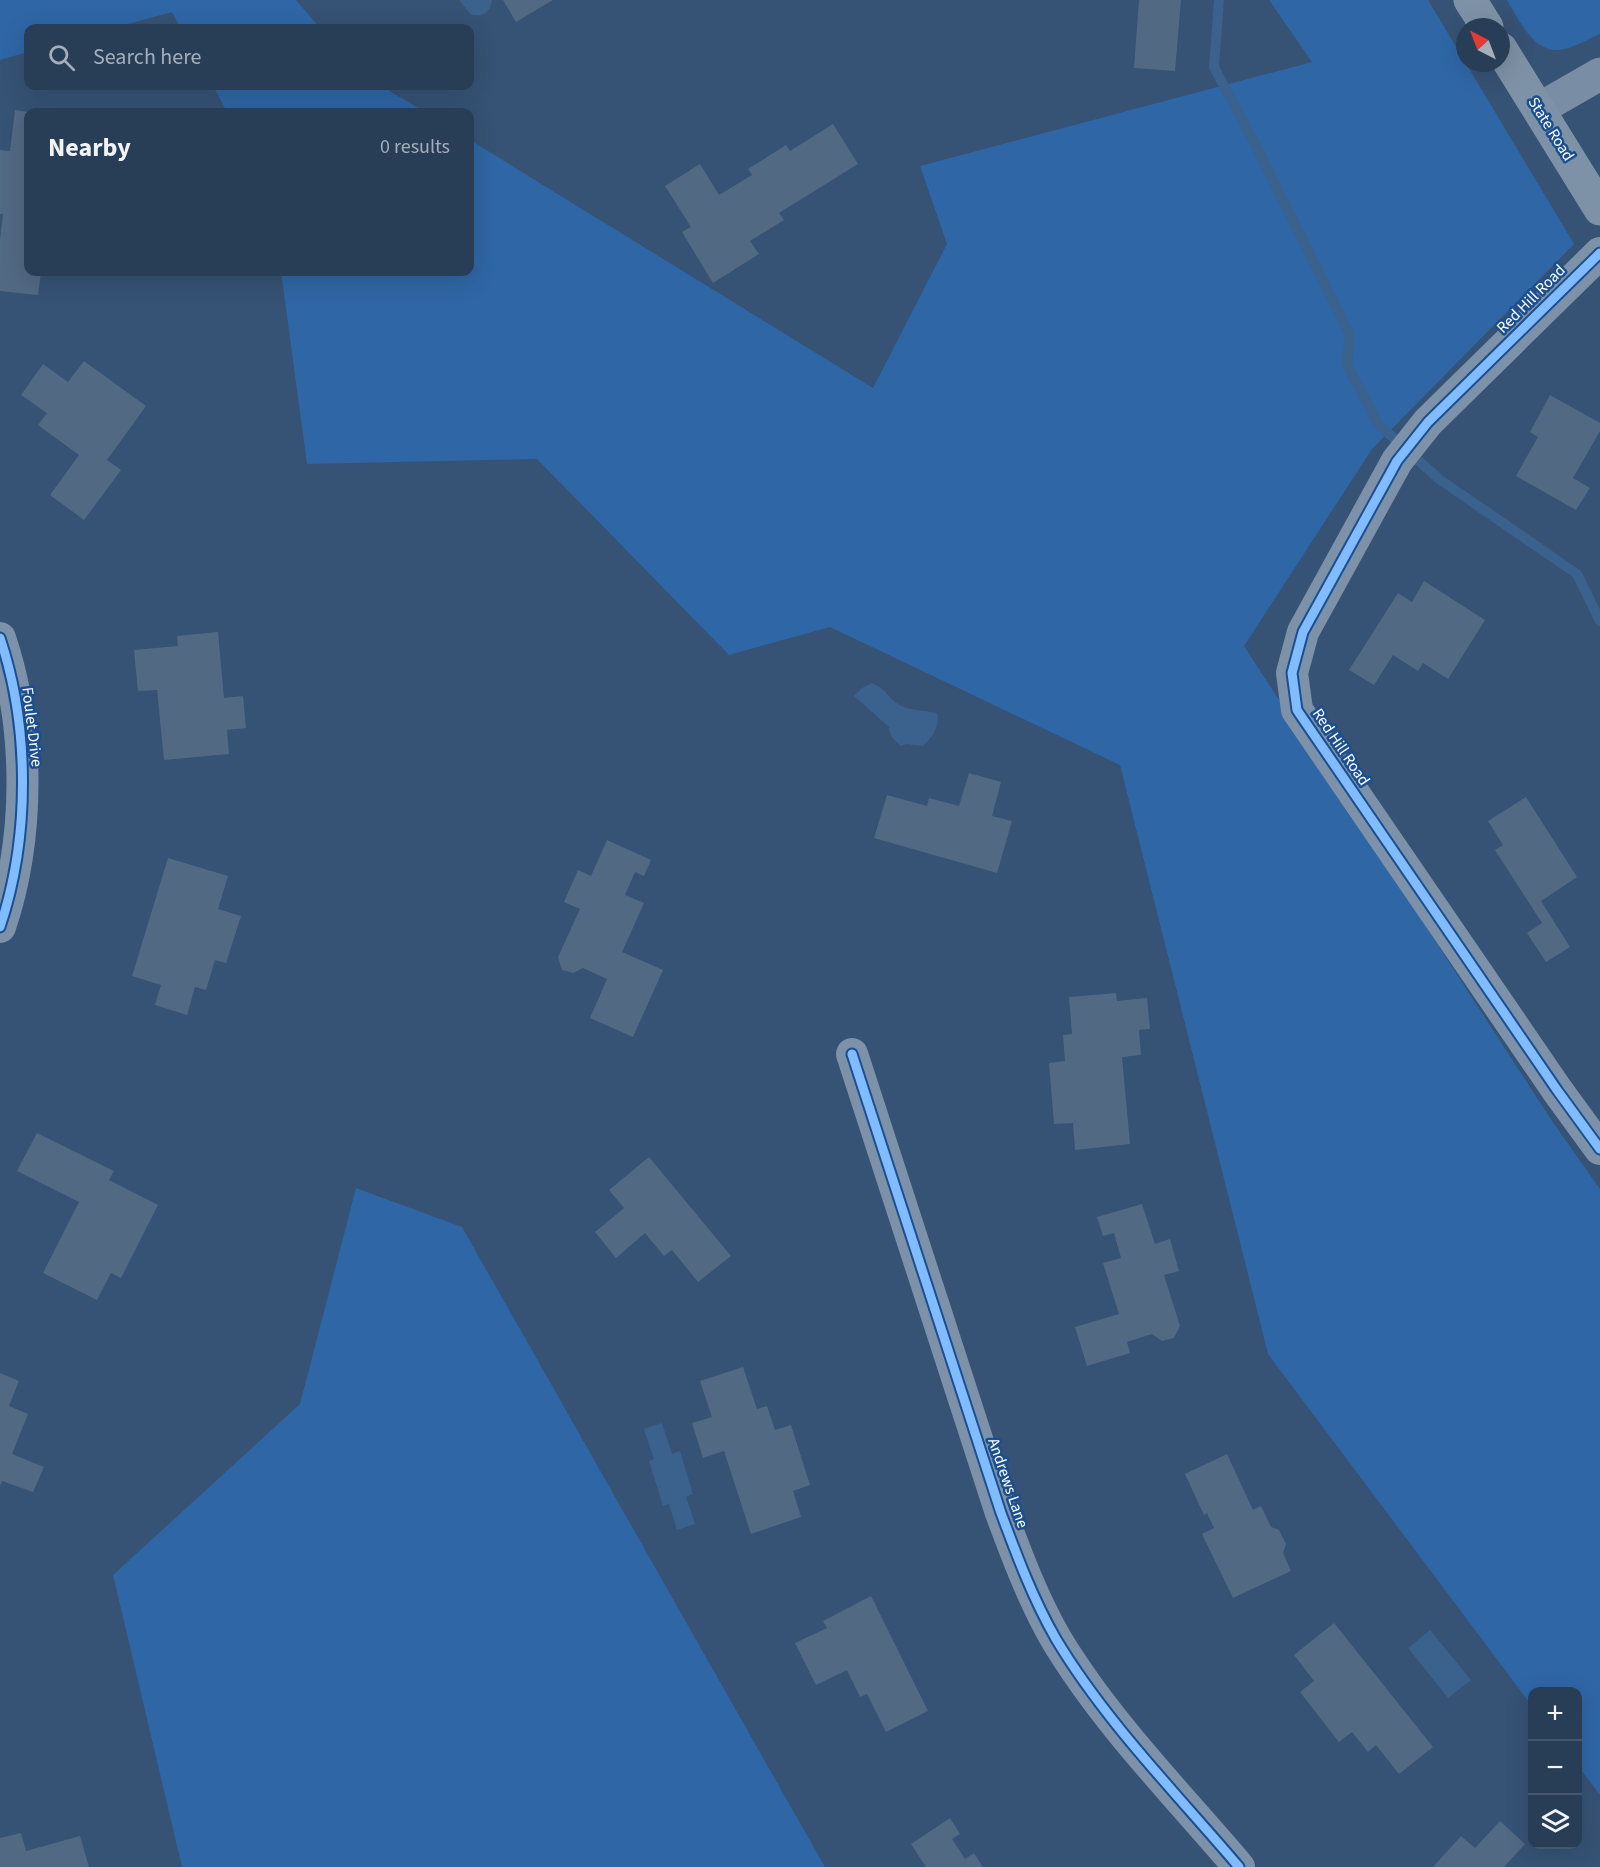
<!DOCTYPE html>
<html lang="en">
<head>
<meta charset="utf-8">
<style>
	:root { --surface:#283e57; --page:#30455d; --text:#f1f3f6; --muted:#a5aeba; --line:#44576d }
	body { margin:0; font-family:"Source Sans 3",sans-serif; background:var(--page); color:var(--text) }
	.controls { position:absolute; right:18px; bottom:18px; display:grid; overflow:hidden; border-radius:12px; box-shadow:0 6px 24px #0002 }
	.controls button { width:54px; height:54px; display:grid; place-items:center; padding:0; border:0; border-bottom:2px solid var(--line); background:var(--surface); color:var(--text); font:30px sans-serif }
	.compass { position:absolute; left:1456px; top:18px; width:54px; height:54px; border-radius:50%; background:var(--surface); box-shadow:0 6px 24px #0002; rotate:318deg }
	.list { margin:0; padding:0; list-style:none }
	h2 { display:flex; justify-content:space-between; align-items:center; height:78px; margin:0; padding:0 24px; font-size:26px }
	h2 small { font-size:20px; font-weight:400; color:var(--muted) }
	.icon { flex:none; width:33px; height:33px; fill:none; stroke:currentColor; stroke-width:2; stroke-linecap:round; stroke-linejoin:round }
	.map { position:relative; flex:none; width:1600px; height:1867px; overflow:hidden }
	.search { position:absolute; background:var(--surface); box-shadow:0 6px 24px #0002; left:24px; top:24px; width:450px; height:66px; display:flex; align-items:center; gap:15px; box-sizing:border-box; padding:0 21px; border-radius:12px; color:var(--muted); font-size:22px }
	.panel { position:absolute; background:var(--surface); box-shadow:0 6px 24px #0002; left:24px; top:108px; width:450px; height:168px; border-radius:12px }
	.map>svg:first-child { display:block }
</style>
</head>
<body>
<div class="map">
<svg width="1600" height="1867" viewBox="0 0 1600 1867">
	<rect width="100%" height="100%" fill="#365274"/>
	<path fill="#2f66a5" d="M0 0H296L320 28H181L172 12 113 28H28V52L0 60Z
		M1269 0H1428L1574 244 1372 449 1244 646 1552 1121 1600 1189V1795L1578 1766V1692H1532V1706L1268 1354 1120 765 830 627 729 655 537 459 307 464 281 272H470V140L873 388 947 244 920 166 1312 62Z
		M1507 0H1600V34C1588 39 1577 46 1565 49 1535 57 1519 20 1507 0Z
		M213 86H381L425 112H227Z
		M356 1188 462 1227 825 1867H182L113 1575 300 1404Z"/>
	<path fill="#3b618d" d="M459 0H492C490 13 483 17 471 15Z
		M872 683C887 691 883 691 894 701 904 711 924 710 937 713 940 727 933 736 923 746L906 744 901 746C893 740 890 736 889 727L854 696 862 688Z
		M662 1423 672 1454 680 1451 693 1494 686 1497 695 1524 677 1530 669 1504 663 1506 649 1461 654 1459 644 1429Z
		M1430 1630 1471 1680 1448 1698 1408 1648Z"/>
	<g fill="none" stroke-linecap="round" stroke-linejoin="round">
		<path stroke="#3b618d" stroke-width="10" d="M1219 0 1214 67 1255 144 1350 335 1347 365 1378 424 1439 479 1577 574 1600 621"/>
	</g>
	<path fill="#526984" d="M503 0H553L516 22Z
		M1139 0H1181L1175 71 1134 68Z
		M15 110 28 112V272H41L38 295 0 291V240L3 214H0V150L10 151Z
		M833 124 858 164 779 213 784 220 750 241 759 254 713 283 682 232 691 227 665 186 700 164 719 195 752 175 748 169 786 145 790 151Z
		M84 361 146 406 107 460 121 470 84 520 50 495 79 455 38 425 47 413 21 395 43 364 68 382Z
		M1550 395 1600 423V431L1573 478 1590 488 1576 510 1516 476 1538 437 1530 432Z
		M1424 581 1485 620 1448 679 1423 663 1418 671 1393 655 1374 685 1349 670 1398 593 1412 602Z
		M218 632 224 698 243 696 246 728 227 730 229 754 164 760 157 690 138 691 134 650 178 646 177 636Z
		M969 773 1001 782 992 816 1012 821 997 873 874 838 887 795 927 806 929 798 959 806Z
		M1526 797 1577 877 1541 901 1570 947 1546 962 1527 933 1542 923 1495 850 1503 845 1488 821Z
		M607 840 651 860 644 876 635 872 625 895 644 903 622 952 663 970 633 1037 590 1018 607 979 583 968 573 973 562 970 558 957 580 909 564 902 578 870 591 876Z
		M168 858 228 876 218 909 241 916 226 963 215 960 206 990 195 987 187 1015 155 1005 161 985 132 976Z
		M1116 993 1117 1001 1147 998 1150 1029 1139 1030 1141 1055 1122 1057 1130 1144 1075 1150 1073 1123 1054 1124 1049 1063 1065 1061 1063 1035 1072 1034 1069 997Z
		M37 1133 114 1171 109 1180 158 1205 121 1278 111 1273 97 1300 43 1273 79 1202 17 1171Z
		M649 1157 731 1256 698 1282 672 1250 664 1256 645 1233 616 1258 595 1232 624 1208 609 1190Z
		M1142 1204 1155 1244 1170 1239 1179 1271 1164 1275 1180 1326 1174 1338 1162 1341 1152 1334 1127 1342 1130 1353 1087 1366 1075 1327 1119 1314 1103 1263 1121 1258 1114 1233 1103 1236 1097 1217Z
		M743 1367 757 1409 767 1406 775 1430 791 1425 810 1485 793 1491 801 1517 751 1534 724 1451 703 1458 692 1423 712 1417 700 1381Z
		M0 1373 19 1381 9 1406 28 1414 12 1454 44 1467 33 1492 2 1481 0 1486Z
		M1227 1454 1253 1510 1261 1506 1271 1527 1279 1530 1286 1544 1283 1553 1291 1571 1233 1598 1202 1534 1214 1528 1207 1513 1204 1515 1185 1474Z
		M871 1596 928 1711 886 1732 867 1694 860 1697 847 1670 816 1685 795 1643 827 1628 823 1621Z
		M1334 1623 1433 1747 1399 1774 1376 1745 1368 1752 1352 1732 1339 1742 1300 1692 1314 1681 1294 1655Z
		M950 1818 960 1834 952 1839 965 1859 974 1853 983 1867H926L911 1844Z
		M1500 1821 1525 1844 1504 1867H1433L1461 1836 1475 1848Z
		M21 1833 26 1851 80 1836 89 1867H0V1838Z"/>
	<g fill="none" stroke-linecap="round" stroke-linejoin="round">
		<path stroke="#7d92a8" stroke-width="32" d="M1600 253 1428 422 1397 461 1303 632 1292 673 1297 710 1557 1090 1600 1149
			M0 638C30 727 30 838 0 927
			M852 1054 1001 1513C1017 1556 1033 1599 1056 1639 1105 1721 1177 1794 1239 1867"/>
		<path stroke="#798da4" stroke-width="33" d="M1539 109 1600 74"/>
		<path stroke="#7e92a7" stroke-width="33" d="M1470 0 1487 27
			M1501 49 1600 209"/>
		<defs>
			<path id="cycleway" d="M1600 253 1428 422 1397 461 1303 632 1292 673 1297 710 1557 1090 1600 1149
				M0 638C30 727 30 838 0 927
				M852 1054 1001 1513C1017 1556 1033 1599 1056 1639 1105 1721 1177 1794 1239 1867"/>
		</defs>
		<use href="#cycleway" stroke="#1b4f8f" stroke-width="13"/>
		<use href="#cycleway" stroke="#80bcff" stroke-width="9"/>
	</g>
	<g text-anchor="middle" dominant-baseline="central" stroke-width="5" stroke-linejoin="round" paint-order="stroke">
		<g font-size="16" fill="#fff" stroke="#1b4f8f">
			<text transform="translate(1551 129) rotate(58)">State Road</text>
			<text transform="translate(1531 299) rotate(-45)">Red Hill Road</text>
			<text transform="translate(32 727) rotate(83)">Foulet Drive</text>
			<text transform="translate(1341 747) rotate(56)">Red Hill Road</text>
			<text transform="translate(1008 1483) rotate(71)">Andrews Lane</text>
		</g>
	</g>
</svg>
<div class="controls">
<button>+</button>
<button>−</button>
<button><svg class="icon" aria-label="layers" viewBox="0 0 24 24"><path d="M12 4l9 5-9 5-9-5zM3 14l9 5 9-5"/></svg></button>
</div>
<svg class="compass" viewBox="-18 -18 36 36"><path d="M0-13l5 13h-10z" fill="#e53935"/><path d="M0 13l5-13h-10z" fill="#a5aeba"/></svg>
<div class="search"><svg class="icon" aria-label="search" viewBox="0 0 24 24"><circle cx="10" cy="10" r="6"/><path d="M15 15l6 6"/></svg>Search here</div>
<section class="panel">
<h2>Nearby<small>0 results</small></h2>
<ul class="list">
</ul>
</section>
</div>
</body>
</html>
